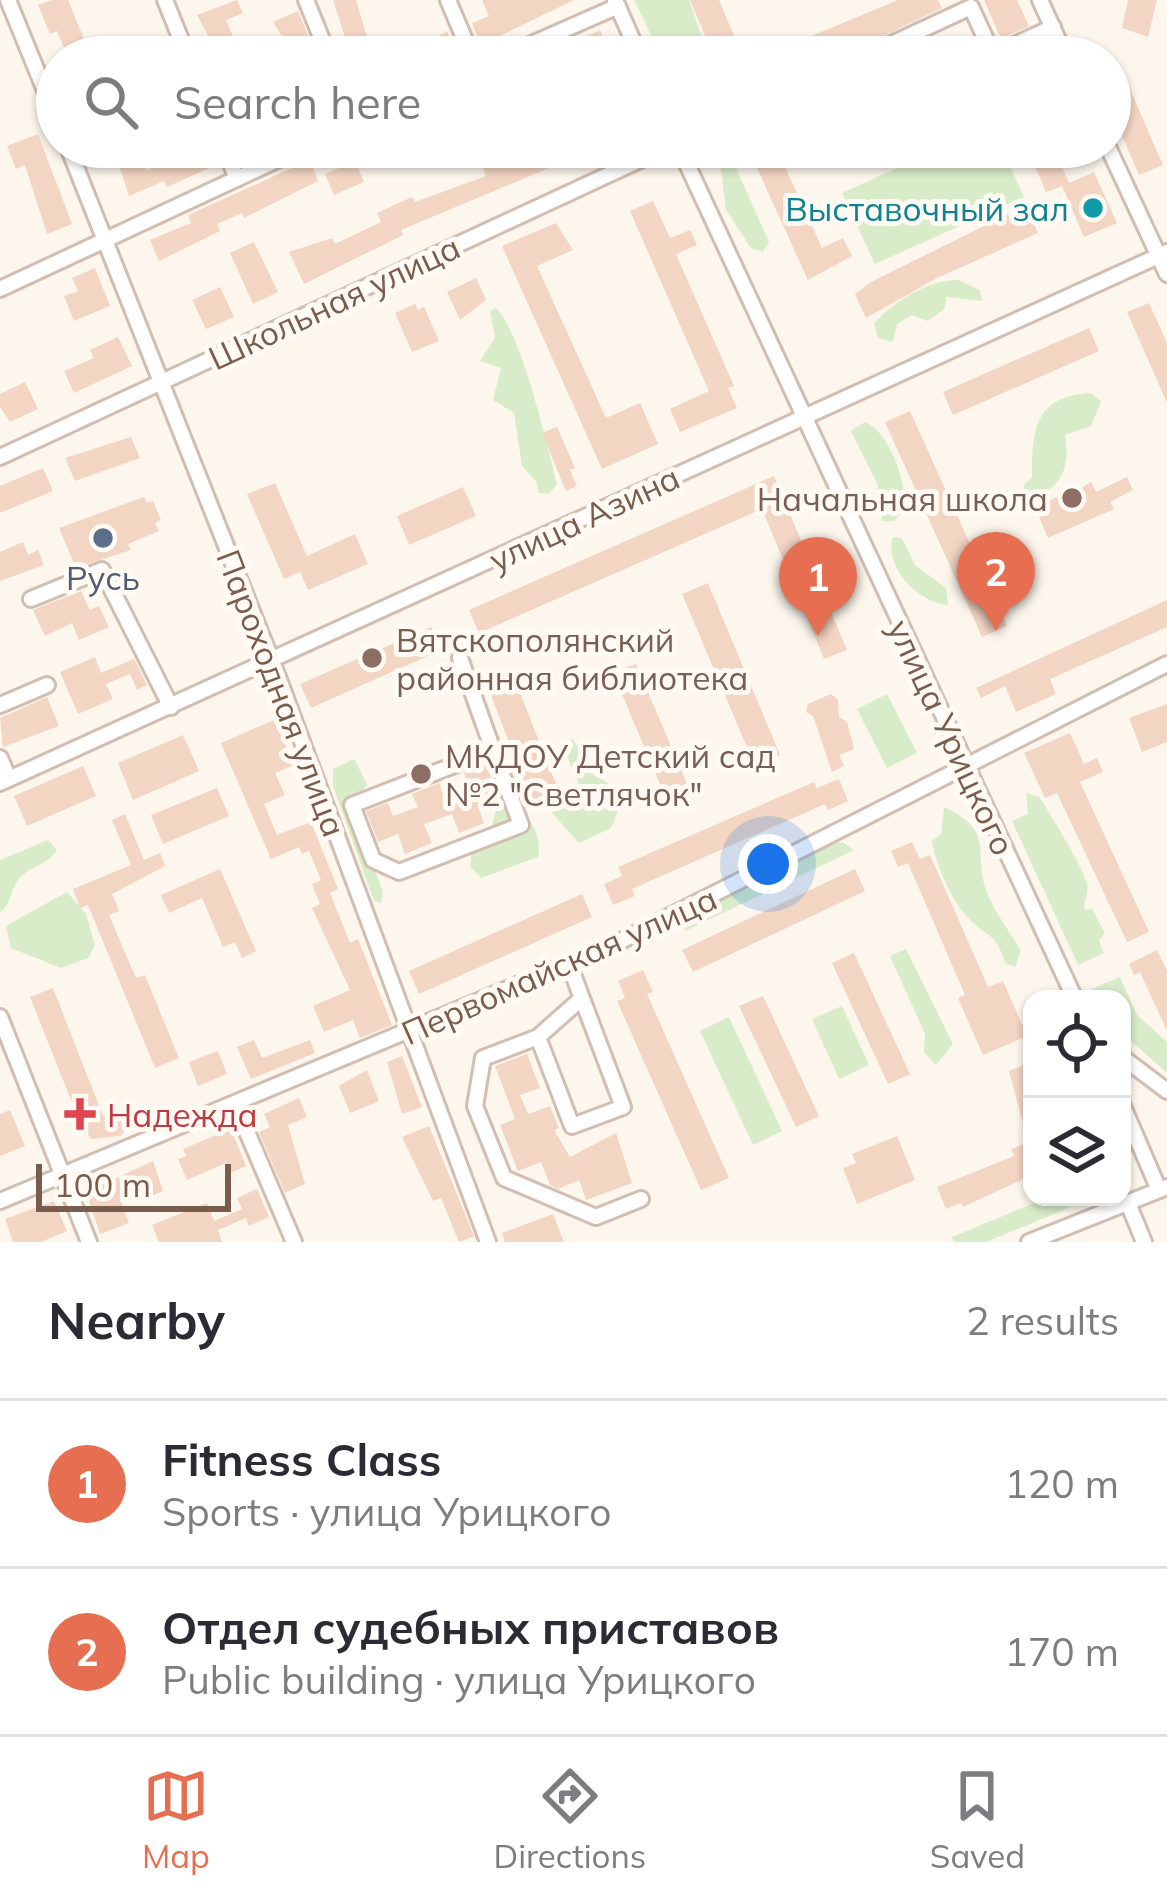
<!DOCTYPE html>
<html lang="en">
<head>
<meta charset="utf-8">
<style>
	:root { --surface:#fff; --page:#f7f7f7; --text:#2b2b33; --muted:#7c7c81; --line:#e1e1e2; --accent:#e76f51 }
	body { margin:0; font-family:Mulish,sans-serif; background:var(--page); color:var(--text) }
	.controls { position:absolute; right:36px; bottom:36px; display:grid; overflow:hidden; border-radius:24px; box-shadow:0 3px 9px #0004 }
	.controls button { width:108px; height:108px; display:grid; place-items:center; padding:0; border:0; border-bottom:3px solid var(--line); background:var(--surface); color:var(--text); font:60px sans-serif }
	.scale { position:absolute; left:36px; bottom:30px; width:195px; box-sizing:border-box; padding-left:12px; border:6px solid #7a5c4d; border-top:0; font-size:33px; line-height:42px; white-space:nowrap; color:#7a5c4d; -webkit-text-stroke:9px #fffaf3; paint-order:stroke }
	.you { position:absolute; left:768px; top:864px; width:42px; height:42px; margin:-30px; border:9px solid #fff; border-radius:50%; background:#1a73e8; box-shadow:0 0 0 18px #1a73e833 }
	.badge { display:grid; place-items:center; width:78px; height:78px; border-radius:50%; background:var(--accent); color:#fff; font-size:39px; font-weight:700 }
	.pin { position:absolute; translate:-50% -99px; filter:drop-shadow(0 3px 6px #0008) }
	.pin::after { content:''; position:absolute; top:63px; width:42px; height:36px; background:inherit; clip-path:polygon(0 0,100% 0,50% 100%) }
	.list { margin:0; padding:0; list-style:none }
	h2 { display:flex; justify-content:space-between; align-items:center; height:156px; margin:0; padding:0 48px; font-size:51px }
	h2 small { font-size:39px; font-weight:400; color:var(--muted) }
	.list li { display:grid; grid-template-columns:78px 1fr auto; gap:36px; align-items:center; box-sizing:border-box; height:168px; padding:0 48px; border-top:3px solid var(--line) }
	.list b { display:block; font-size:45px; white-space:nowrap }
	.list p { margin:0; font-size:39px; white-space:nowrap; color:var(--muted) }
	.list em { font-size:39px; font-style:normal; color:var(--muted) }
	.icon { flex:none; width:66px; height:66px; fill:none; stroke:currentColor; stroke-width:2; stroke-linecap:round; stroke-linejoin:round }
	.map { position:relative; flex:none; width:1167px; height:1242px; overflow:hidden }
	.search { position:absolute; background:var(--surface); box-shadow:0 3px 9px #0004; left:36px; right:36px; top:36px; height:132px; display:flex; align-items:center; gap:30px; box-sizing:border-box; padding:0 42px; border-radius:66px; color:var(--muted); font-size:45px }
	.sheet { height:492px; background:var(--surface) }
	nav { display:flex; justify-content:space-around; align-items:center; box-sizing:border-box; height:168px; border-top:3px solid var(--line); background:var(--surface); font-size:33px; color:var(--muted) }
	nav a { display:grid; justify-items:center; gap:6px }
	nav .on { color:var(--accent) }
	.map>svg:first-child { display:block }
</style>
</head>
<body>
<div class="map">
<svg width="1167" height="1242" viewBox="0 0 1167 1242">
	<rect width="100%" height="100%" fill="#fdf6ec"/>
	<path fill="#d8ecc9" d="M634 0H689L709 57H680L673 46 656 45Z
		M706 147H740L735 166 769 242 763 252 751 248 726 210 721 169 708 159Z
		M944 147H1001L1024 197 875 264 842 193Z
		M958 280 980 290 982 301 947 297 944 309 928 321 912 315 897 324 893 342 878 338 874 323C895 301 927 280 958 280Z
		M496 308C521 332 548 447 557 484L549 494 539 493 536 481 522 466 514 413 493 400 501 368 480 361 495 338 490 311Z
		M1091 393 1101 401 1091 426 1065 435C1070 463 1064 486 1036 497L1027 493 1023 486 1032 477C1032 427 1036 396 1091 393Z
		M865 422C890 432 907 484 905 509L894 521H882L877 483 851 431Z
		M893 537 902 538 915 565 946 588 948 605C920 603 883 568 893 537Z
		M887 694 917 753 887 768 857 709Z
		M573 739 591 773 618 789 623 799 611 828 579 843 552 813 556 802 590 810 564 749V743Z
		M354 759 367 784 351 811 383 891 381 903 374 901 333 786V769Z
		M1026 793 1039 797C1049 811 1083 868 1087 883 1089 895 1083 900 1085 910L1092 909 1105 933 1099 941 1104 953 1078 965 1012 821 1028 814Z
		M509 805C529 812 543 836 538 857L481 878 470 866 473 843 492 826 496 809Z
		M944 807C997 832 972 851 987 893 996 915 1010 931 1021 951L1015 967 1005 963C995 931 991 941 970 920 952 902 936 866 932 841L941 834Z
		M48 840 57 850C47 865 33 865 22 876 10 887 13 902 0 913V860Z
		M843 842 854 850 685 931 684 920 825 845Z
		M67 892 86 914 95 945 88 958 61 968 11 948 6 926Z
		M906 949 953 1044 936 1065 924 1052 925 1034 890 956Z
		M1120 977 1137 1015 1167 1042V1073L1122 1033V999H1096L1092 989Z
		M842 1006 869 1065 839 1079 812 1019Z
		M729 1017 782 1131 753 1145 700 1031Z
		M1049 1197 1088 1200 986 1242H954L952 1237Z"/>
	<path fill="#f3d5c3" d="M52 0H68L86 44 93 42 99 57H68L57 31 50 34 38 5Z
		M237 0 243 13 226 20 238 49 219 56 197 15Z
		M333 0H356L368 41 349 49Z
		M482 0H574L481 45 472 23 489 16Z
		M690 0H719L743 57H714Z
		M898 0H938L942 8 839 57H761Z
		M984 0H1017L1029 26 1001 39Z
		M1128 0H1157L1148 37 1122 28Z
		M298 11 317 57H295L273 22Z
		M600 30 612 57H530L560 48Z
		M447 32 458 57H383L414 46Z
		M1119 64 1163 165 1139 175 1110 108V68Z
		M38 134 72 224 47 234 25 165 16 169 7 146Z
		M113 147H136L146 171 185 153 183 147H210L218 164 167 187 164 181 129 196Z
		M541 147H547L556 165 401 230 403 235 304 284 289 252 332 238 335 244 381 222 377 213 412 197 415 202 486 176 480 161 509 149 513 160Z
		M756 147H776L822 248 843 238 852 256 808 280 752 157 759 154Z
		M1027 147H1054L1069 183 1094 172 1117 223 1084 237 1062 186 1046 192Z
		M310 160 318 181 244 218 242 213 217 224 220 231 159 261 150 240 191 223 188 215Z
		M355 161 364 182 334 195 325 174Z
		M653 201 670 238 690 230 697 245 676 254 734 386 728 388 737 408 680 432 670 409 709 391 630 211Z
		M1027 210 1038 233 937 278 866 318 855 294 871 282 1008 214 1010 218Z
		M556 223 573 250 537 266 606 418 640 403 658 444 602 469 502 246Z
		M254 242 278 292 253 304 230 253Z
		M95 268 110 306 74 321 64 296 78 291 72 278Z
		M476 278 486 300 460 320 447 292Z
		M220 287 234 317 206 329 192 300Z
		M1149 303 1167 343V403L1127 312Z
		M415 304 418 310 424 307 439 341 412 352 395 313Z
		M1089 328 1099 351 953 415 943 392Z
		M118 337 132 366 74 393 64 371 94 358 90 350Z
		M25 382 38 409 10 422 0 407V394Z
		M910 411 1007 626 982 637 885 422Z
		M557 427 575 468 570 470 577 486 566 491 542 433Z
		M131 437 140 458 75 481 65 458Z
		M43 468 53 491 0 513V486Z
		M774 476 847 650 824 659 762 509 479 633 469 610Z
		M1127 477 1133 490 1110 502 1114 509 1048 538 1039 517 1046 514 1042 504 1057 497 1059 502 1091 482 1096 492Z
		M275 483 307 556 355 534 368 564 308 590 300 572 284 579 247 494Z
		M463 487 476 516 409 545 397 516Z
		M144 497 147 503 153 501 161 520 155 523 159 531 128 544 131 550 76 568 59 528Z
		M23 542 28 555 38 550 44 565 0 581V552Z
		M708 583 780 755 755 766 682 594Z
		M81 591 90 610 99 606 109 627 79 640 72 623 45 636 33 610Z
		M1167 600V627L1050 679 1056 694 1016 712 1005 686 981 698 976 688Z
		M431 627 441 650 311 708 300 684Z
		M95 657 101 673 134 659 147 685 137 690 130 674 106 684 113 699 78 714 60 672Z
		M636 664 688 786 665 796 613 673Z
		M512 672 561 797 534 808 486 682Z
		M831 694 838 700 839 717 847 722 854 749 839 755 844 766 832 772 813 716 806 712 808 704Z
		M47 697 59 726 3 747 0 718Z
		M1167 704V742L1142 752 1129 718Z
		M274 720 294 765 275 773 285 795 264 804 277 835 311 822 338 889 330 893 350 943 358 939 392 1025 360 1038 353 1020 324 1032 313 1006 350 990 312 908 320 904 312 884 321 880 309 851 302 854 299 847 271 859 221 743Z
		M1070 733 1084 764 1097 758 1103 772 1080 782 1149 932 1127 942 1057 793 1045 798 1024 753Z
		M183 735 199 771 133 800 118 763Z
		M486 765 498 795 477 804 484 823 459 833 452 814 424 824 432 843 405 854 398 834 378 842 366 811 388 803 393 816 418 807 412 794 439 783 444 797 469 787 464 773Z
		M83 766 96 796 27 826 14 796Z
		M839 779 848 801 828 810 825 804 632 889 635 896 613 905 604 884 622 876 618 867 814 782 817 788Z
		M217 788 229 816 163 844 151 815Z
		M125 814 144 860 160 853 165 866 112 894 119 911 109 915 136 978 145 975 179 1058 155 1068 88 905 80 908 73 889 131 865 112 820Z
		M912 842 920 859 930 855 988 987 1003 981 1027 1036 983 1055 958 998 965 995 908 863 898 867 891 851Z
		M220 869 256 951 242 958 235 942 223 947 202 898 169 913 161 895Z
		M855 869 865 891 693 972 682 950Z
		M582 894 592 917 419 994 409 971Z
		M1157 950 1167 971V1031L1140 972 1134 975 1129 964Z
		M854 953 910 1074 888 1084 832 963Z
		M643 970 653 992 647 994 729 1178 701 1190 617 1001 625 998 618 981Z
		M53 988 103 1116 112 1112 115 1121 122 1118 126 1130 120 1136 91 1139 77 1115 30 997Z
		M763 996 819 1116 796 1127 739 1006Z
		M254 1040 262 1058 310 1040 315 1053 251 1079 237 1047Z
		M218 1051 227 1074 198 1086 189 1062Z
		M527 1054 540 1088 520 1095 528 1114 550 1106 559 1128 554 1130 570 1157 616 1133 632 1183 586 1200 579 1180 558 1189 550 1185 541 1162 518 1171 500 1125 515 1119 495 1066Z
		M402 1056 422 1107 402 1114 387 1062Z
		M1032 1062V1119L1023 1123 1009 1071Z
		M367 1070 379 1101 350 1113 339 1086Z
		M299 1098 307 1117 288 1125 305 1184 285 1193 259 1132 270 1127 264 1114Z
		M10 1110 25 1146 0 1156V1114Z
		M429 1126 474 1236 459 1242 441 1198 433 1201 402 1137Z
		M231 1129 246 1166 230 1173 226 1163 187 1180 178 1159 186 1156 183 1149Z
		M897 1136 915 1180 857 1204 843 1168 856 1163 852 1154Z
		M1032 1141V1175L963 1207 961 1203 946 1209 937 1187 1014 1156 1011 1149Z
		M153 1161 163 1191 149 1197 143 1189 120 1199 129 1223 100 1234 86 1192Z
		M257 1189 269 1217 249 1226 246 1218 218 1230 222 1242H159L152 1225 207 1203 214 1221 242 1209 237 1198Z
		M54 1201 67 1231 41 1242H13L5 1219Z
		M553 1214 564 1242H505L502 1233Z"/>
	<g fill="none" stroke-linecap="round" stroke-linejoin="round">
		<defs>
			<path id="minor" d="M8 0 57 120
				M165 0 188 57
				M306 0 329 57
				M448 0 472 57
				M615 0 640 57
				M1040 0 1066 57
				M502 57 618 6
				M863 57 971 7 993 55 1053 27
				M68 147 278 677 488 1242
				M224 147 237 179
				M679 147 1075 999
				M1108 147 1167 274
				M0 289 305 147
				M0 457 668 147
				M31 599 102 570 171 707
				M460 658 493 750 352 805 373 860 399 872 521 825 493 750
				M0 705 47 685
				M0 758 9 779
				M0 783 1167 252
				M569 964 623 1107 572 1126 538 1037 483 1058 475 1106 504 1178 596 1217 641 1199
				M0 1017 89 1242
				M538 1037 582 998
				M1122 1057 1167 1091
				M1122 1104 1159 1190
				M236 1106 294 1242
				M0 1201 615 944 1167 664
				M1128 1203 1144 1242
				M1029 1242 1167 1187"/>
		</defs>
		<use href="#minor" stroke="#d1beb0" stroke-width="20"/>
		<use href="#minor" stroke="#fff" stroke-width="14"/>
	</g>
	<circle fill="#0f9aa8" stroke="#fffaf3" stroke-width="4.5" cx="1093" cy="208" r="12"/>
	<g fill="#8d6e63" stroke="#fffaf3" stroke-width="4.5">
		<circle cx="1072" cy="498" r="12"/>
		<circle cx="372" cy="658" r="12"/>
		<circle cx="421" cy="774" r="12"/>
	</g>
	<circle fill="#5c6f8a" stroke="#fffaf3" stroke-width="4.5" cx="103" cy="538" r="12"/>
	<path fill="#e0444e" stroke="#fffaf3" stroke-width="4.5" d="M74 1096h12v12h12v12h-12v12h-12v-12h-12v-12h12z"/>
	<g text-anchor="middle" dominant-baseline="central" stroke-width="10" stroke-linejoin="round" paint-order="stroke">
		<g font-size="33" fill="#0d838f" stroke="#fffaf3" text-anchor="end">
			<text x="1069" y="208">Выставочный зал</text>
		</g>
		<g font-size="33" fill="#7a5c4d" stroke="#fffaf3">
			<text transform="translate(334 302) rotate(-25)">Школьная улица</text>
			<text transform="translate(584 518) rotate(-25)">улица Азина</text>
			<text transform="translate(282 693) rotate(69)">Пароходная улица</text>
			<text transform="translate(952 737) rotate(65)">улица Урицкого</text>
			<text transform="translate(559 965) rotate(-24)">Первомайская улица</text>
		</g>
		<g font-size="33" fill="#785e54" stroke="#fffaf3" text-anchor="start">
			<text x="1048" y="498" text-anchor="end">Начальная школа</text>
			<text x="396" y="639">Вятскополянский<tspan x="396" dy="38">районная библиотека</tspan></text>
			<text x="445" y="755">МКДОУ Детский сад<tspan x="445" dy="38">№2 "Светлячок"</tspan></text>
		</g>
		<g font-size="33" fill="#4e5e75" stroke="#fffaf3">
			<text x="103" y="577">Русь</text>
		</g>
		<g font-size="33" fill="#be3a42" stroke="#fffaf3" text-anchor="start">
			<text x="107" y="1114">Надежда</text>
		</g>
	</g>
</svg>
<div class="controls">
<button><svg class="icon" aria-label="locate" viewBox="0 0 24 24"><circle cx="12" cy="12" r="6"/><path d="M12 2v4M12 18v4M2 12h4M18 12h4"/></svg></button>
<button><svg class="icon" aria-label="layers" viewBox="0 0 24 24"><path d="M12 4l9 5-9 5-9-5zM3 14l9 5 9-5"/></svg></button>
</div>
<div class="scale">100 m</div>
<div class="you"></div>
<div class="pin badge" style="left:818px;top:636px">1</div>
<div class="pin badge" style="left:996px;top:631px">2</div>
<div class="search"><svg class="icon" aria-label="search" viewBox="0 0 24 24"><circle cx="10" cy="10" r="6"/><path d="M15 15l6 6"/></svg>Search here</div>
</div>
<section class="sheet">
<h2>Nearby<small>2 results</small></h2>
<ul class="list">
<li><span class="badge">1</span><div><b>Fitness Class</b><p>Sports · улица Урицкого</p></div><em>120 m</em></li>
<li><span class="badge">2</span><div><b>Отдел судебных приставов</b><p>Public building · улица Урицкого</p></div><em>170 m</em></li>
</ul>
</section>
<nav>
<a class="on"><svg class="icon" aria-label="map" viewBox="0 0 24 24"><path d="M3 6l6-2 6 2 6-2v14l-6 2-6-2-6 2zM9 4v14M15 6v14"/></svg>Map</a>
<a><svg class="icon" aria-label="directions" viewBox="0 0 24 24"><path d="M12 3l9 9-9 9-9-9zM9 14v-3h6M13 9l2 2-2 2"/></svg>Directions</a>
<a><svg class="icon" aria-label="saved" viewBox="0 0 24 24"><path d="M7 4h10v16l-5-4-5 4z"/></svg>Saved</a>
</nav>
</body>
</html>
